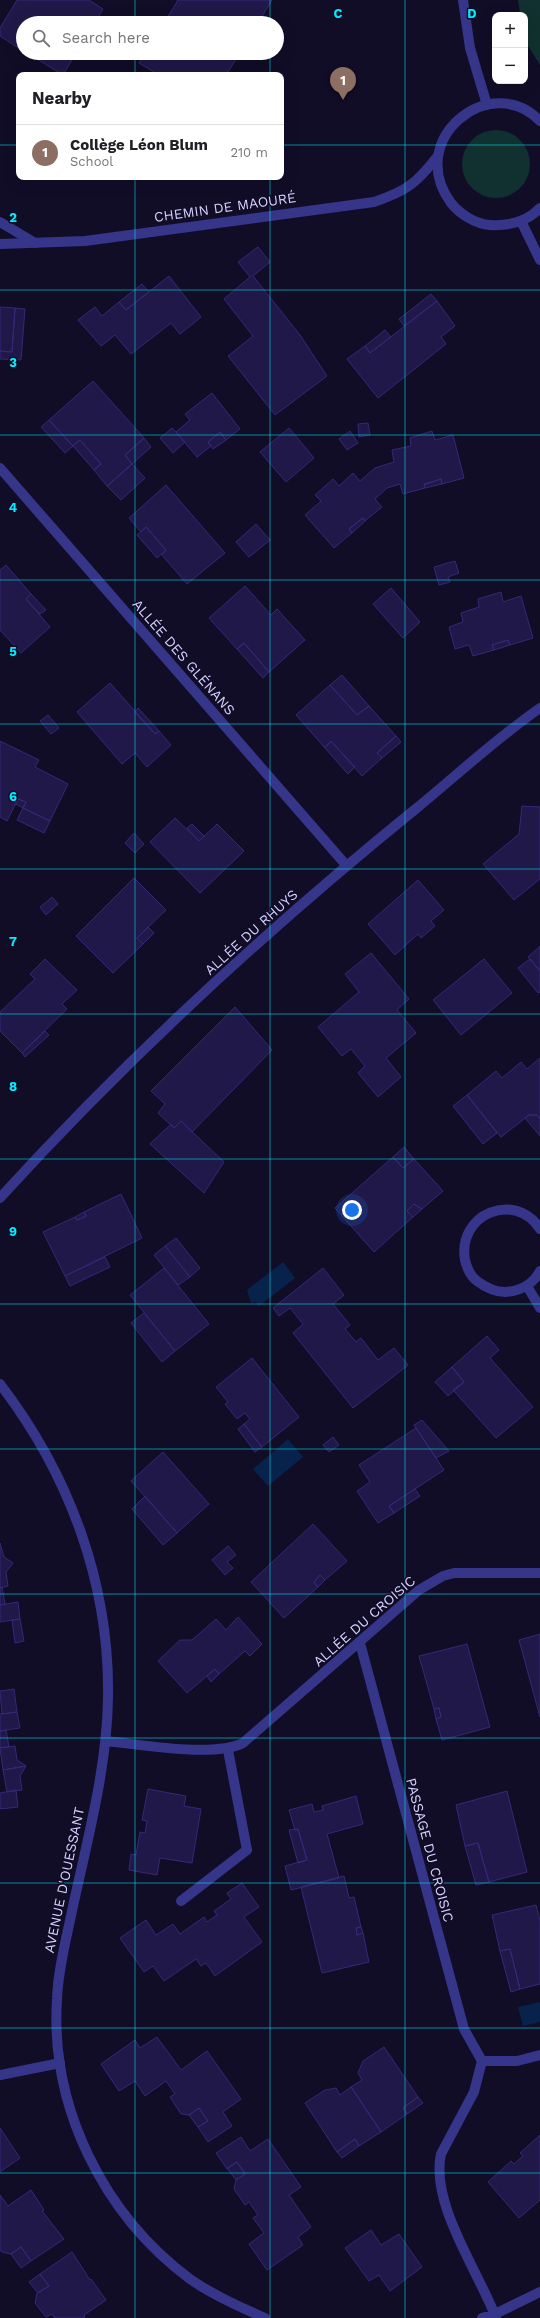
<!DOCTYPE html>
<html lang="en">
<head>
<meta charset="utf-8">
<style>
	:root { --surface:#fff; --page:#f6f6f6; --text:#202124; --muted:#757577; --line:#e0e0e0; --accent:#127d86 }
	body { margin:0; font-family:"Work Sans",sans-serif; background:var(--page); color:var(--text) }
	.controls { position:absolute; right:12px; top:12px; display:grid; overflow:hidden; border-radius:8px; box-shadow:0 4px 16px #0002 }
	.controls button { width:36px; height:36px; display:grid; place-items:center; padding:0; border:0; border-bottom:1px solid var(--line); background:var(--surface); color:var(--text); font:20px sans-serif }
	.you { position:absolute; left:352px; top:1210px; width:14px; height:14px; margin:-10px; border:3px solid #fff; border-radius:50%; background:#1a73e8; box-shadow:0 0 0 6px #1a73e833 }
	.badge { display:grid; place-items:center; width:26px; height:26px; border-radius:50%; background:var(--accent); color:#fff; font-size:13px; font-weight:700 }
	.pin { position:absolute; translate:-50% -33px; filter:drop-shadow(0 1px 2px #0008) }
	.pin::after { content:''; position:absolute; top:21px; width:14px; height:12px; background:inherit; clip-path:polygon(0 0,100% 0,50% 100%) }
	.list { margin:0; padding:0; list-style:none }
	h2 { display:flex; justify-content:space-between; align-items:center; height:52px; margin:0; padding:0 16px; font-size:17px }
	h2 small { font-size:13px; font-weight:400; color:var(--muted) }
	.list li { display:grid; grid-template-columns:26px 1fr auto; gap:12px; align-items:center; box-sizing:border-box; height:56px; padding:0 16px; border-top:1px solid var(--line) }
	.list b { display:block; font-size:15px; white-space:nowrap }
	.list p { margin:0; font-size:13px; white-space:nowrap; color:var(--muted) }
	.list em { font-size:13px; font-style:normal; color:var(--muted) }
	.icon { flex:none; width:22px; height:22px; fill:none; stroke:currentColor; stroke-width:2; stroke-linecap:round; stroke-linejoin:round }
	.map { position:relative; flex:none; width:540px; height:2318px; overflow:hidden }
	.search { position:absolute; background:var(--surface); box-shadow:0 4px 16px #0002; left:16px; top:16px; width:268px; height:44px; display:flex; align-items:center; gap:10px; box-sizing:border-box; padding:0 14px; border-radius:22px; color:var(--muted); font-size:15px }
	.panel { position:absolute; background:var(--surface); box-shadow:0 4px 16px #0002; left:16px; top:72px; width:268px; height:108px; border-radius:8px }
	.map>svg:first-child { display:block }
</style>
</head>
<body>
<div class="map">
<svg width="540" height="2318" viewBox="0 0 540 2318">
	<rect width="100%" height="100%" fill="#110d27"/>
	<path fill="#10312f" d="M518 0H540V65L525 41V15H520Z
		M462 164a34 34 0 1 1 68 0a34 34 0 1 1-68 0Z"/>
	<path fill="#08234b" d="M283 1262 295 1278 259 1306 256 1302 251 1303 247 1290Z
		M288 1439 303 1457 268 1486 253 1469Z
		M540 2002V2022L523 2026 518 2007Z"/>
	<path fill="#201849" stroke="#352877" d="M17 0H89L103 9 95 23H23V51L0 36V28Z
		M178 0H272L258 23H164Z
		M27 53H76L63 75Z
		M145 53H240L226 75H159L139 63Z
		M258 247 270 262 253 276 300 335 327 376 275 415 228 356 253 336 224 299 250 277 238 262Z
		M169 276 201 317 180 334 171 323 131 354 115 335 101 346 78 320 95 307 102 316 119 302 126 310Z
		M142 284 149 292 126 310 119 302Z
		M431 294 437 301 404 326 399 319Z
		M437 301 455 326 441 337 446 344 378 398 347 359 365 346 370 353Z
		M0 307 15 308 12 352 0 351Z
		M15 308 25 309 21 360 0 359V351L12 352Z
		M385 330 391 337 370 353 365 346Z
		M93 381 144 438 125 455 132 464 107 486 94 470 101 464 80 440 73 446 49 420Z
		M212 393 240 429 226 440 220 432 208 442 211 446 197 457 176 432 190 420 185 414Z
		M49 420 73 446 65 453 41 427Z
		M368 423 370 435 359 437 358 424Z
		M172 428 185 442 173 453 160 438Z
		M289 428 314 458 286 482 260 452Z
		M350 431 358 443 347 450 339 439Z
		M432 431 435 440 453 435 464 478 442 484 441 479 424 484 425 488 403 494 400 484 387 488 375 499 382 507 365 521 363 518 349 529 352 533 334 548 305 515 321 501 315 495 333 479 339 486 353 473 360 481 375 468 394 462 392 450 411 446 410 438Z
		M220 432 226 440 213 449 208 442Z
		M144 438 151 447 132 464 125 455Z
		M80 440 101 464 94 470 73 446Z
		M132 464 145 478 121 500 107 486Z
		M441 479 442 484 425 488 424 485Z
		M166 485 225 553 187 584 162 555 166 550 146 527 141 532 129 518Z
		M363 518 365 521 352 533 349 529Z
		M256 524 270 540 249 557 236 542Z
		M146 527 166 550 157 558 137 535Z
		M455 561 459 573 448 577 450 582 439 585 434 567Z
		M6 565 31 594 26 599 50 627 21 653 0 630V570Z
		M245 586 271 615 277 609 305 640 269 672 244 643 237 649 209 618Z
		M391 588 420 622 403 638 373 604Z
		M501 592 503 602 521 596 533 638 510 645 508 640 492 645 494 650 473 656 469 645 455 649 449 627 463 622 461 613 479 607 478 599Z
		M31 594 46 610 40 614 26 599Z
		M508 640 510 645 494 650 492 645Z
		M244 643 269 672 263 678 237 649Z
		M342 675 369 706 357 715 330 685Z
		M110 683 155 734 159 731 171 745 147 767 135 753 122 764 77 712Z
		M330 685 357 715 369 706 396 736 377 753 382 758 362 776 331 741 325 748 296 715Z
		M138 708 159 731 155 734 135 712Z
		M48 715 59 728 51 734 40 721Z
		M396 736 401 742 382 758 377 753Z
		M0 741 39 760 35 767 68 784 50 821 23 808 26 802 18 799 7 821 0 817Z
		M331 741 355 767 348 774 325 748Z
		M18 799 26 802 23 808 16 804Z
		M522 806 540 807V879L514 900 483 864 519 834Z
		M23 808 50 821 44 833 17 820Z
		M175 818 199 841 217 824 244 851 200 893 150 842Z
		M192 824 204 836 199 841 187 828Z
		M134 833 144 844 135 853 125 843Z
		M134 878 166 910 137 938 143 944 113 973 76 936Z
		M418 880 444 910 431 921 435 926 421 938 418 934 395 955 368 924Z
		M52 897 58 904 46 915 40 907Z
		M148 927 154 933 143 944 137 938Z
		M540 946V971L528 957Z
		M371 953 409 999 397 1010 416 1033 386 1058 401 1077 378 1097 358 1073 365 1066 351 1049 342 1056 318 1027 359 992 345 974Z
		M45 959 77 990 62 1004 67 1009 22 1053 0 1031V1012L35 979 30 974Z
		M484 959 512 993 461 1035 433 1000Z
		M530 959 540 971V992L538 993 518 968Z
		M235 1007 272 1050 192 1132 181 1121 174 1128 158 1113 165 1104 151 1091Z
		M45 1031 49 1035 25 1057 22 1053Z
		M540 1058V1119L537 1115H529L501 1137 467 1095 496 1071 502 1078 521 1062 527 1069Z
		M467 1095 497 1133 483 1144 453 1106Z
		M529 1115H537L540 1119V1136L525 1118Z
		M181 1121 224 1162 204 1193 150 1144 171 1124 174 1128Z
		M404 1147 414 1159 403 1168 393 1157Z
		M393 1157 403 1168 414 1159 443 1191 422 1209 414 1204 407 1211 413 1217 374 1252 335 1208Z
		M121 1194 142 1238 65 1276 43 1232 75 1217 77 1220 86 1216 84 1212Z
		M414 1204 422 1209 413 1217 407 1211Z
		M84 1212 86 1216 77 1220 75 1217Z
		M176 1238 200 1268 190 1277 165 1246Z
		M165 1246 190 1277 178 1285 154 1255Z
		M105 1257 110 1267 70 1286 65 1276Z
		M164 1268 209 1324 175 1351 130 1295Z
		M323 1268 344 1295 333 1304 350 1325 345 1329 356 1342 361 1338 378 1360 394 1348 408 1365 353 1408 293 1333 303 1324 290 1308 279 1316 273 1308Z
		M144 1313 175 1351 162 1362 131 1323Z
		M487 1336 499 1350 490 1358 533 1407 496 1438 453 1390 464 1382 452 1367Z
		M252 1358 299 1417 262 1447 244 1424 250 1419 245 1413 237 1419 225 1404 228 1402 216 1387Z
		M452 1367 464 1382 448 1396 435 1382Z
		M422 1420 449 1451 436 1458 414 1425Z
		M244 1424 262 1447 255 1452 238 1429Z
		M416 1428 444 1470 389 1506 394 1513 378 1523 357 1491 370 1482 359 1465Z
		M333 1437 339 1445 329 1452 323 1445Z
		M163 1452 209 1504 177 1533 131 1481Z
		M415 1489 420 1496 394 1513 389 1506Z
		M145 1496 177 1533 163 1545 132 1509Z
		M313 1524 347 1561 325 1580 320 1575 314 1582 318 1587 284 1618 251 1582Z
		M0 1543 4 1557 13 1563 6 1572 8 1586 0 1588Z
		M228 1546 236 1555 227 1562 233 1568 225 1575 212 1560Z
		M320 1575 325 1580 318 1587 314 1582Z
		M2 1587 5 1604 0 1605V1588Z
		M18 1602 20 1619 0 1622V1605Z
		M238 1617 262 1644 250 1656 245 1651 219 1674 215 1669 187 1693 158 1661 180 1640H192L216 1619 226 1630Z
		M20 1619 24 1641 15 1643 12 1620Z
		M540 1634V1717L519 1640Z
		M467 1644 490 1727 442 1740 436 1719 441 1717 439 1708 434 1709 419 1656Z
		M215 1669 219 1674 211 1682 207 1676Z
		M14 1689 17 1712 2 1714 0 1691Z
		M439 1708 441 1717 436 1719 434 1709Z
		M17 1712 20 1728 0 1731V1714Z
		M6 1730 9 1747 0 1748V1731Z
		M15 1746 17 1760 26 1766 3 1770 0 1748Z
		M26 1766 20 1776 22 1790 7 1792 3 1770Z
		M148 1789 186 1796 184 1806 201 1809 192 1863 160 1858 157 1875 129 1870 131 1854 136 1855 140 1832 145 1833 147 1821 142 1820Z
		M16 1790 18 1807 0 1809V1793Z
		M507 1791 527 1872 489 1882 478 1843 465 1846 456 1805Z
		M356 1796 363 1824 327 1834 339 1878 291 1890 285 1866 307 1860 298 1829 295 1830 289 1810 312 1804 314 1812 323 1810 322 1806Z
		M298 1829 307 1860 298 1863 289 1830Z
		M478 1843 489 1882 476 1885 465 1846Z
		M344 1876 349 1898 354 1897 361 1927 356 1928 357 1935 363 1933 369 1962 322 1973 301 1887Z
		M242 1883 259 1907 244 1917 262 1942 215 1976 206 1963 201 1966 196 1959 164 1981 153 1966 144 1972 120 1938 146 1920 156 1935 173 1924 180 1934 204 1917 207 1922 217 1915 214 1911 231 1899 227 1893Z
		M536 1905 540 1921V1984L520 1989 510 1949 500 1951 492 1915Z
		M361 1927 363 1933 357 1935 356 1928Z
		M510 1949 520 1989 511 1992 500 1951Z
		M157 2037 181 2070 207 2051 241 2099 223 2112 232 2126 208 2142 198 2127 208 2121 199 2108 189 2115 181 2114 170 2097 175 2094 166 2081 145 2096 135 2081 119 2091 101 2064 135 2040 140 2048Z
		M384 2047 418 2097 403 2108 407 2114 381 2132 351 2087 362 2080 358 2073 363 2061Z
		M351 2087 381 2132 359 2146 355 2139 337 2152 305 2103 325 2090 336 2088 340 2095Z
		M418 2097 423 2103 407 2114 403 2108Z
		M199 2108 208 2121 198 2127 189 2115Z
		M0 2128 20 2158 0 2172Z
		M540 2135V2200L519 2218 488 2182 511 2161 514 2164 523 2156 520 2153Z
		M241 2137 250 2151 268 2139 301 2187 289 2195 311 2227 298 2237 303 2245 267 2270 249 2244 264 2233 253 2218 258 2215 249 2202 245 2205 234 2189 236 2180 245 2174 237 2162 227 2169 216 2153Z
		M355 2139 359 2146 342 2158 337 2152Z
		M237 2162 245 2174 236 2180 227 2168Z
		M31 2190 44 2210 42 2211 64 2239 31 2261 21 2247 11 2254 2 2252 0 2250V2195L8 2206Z
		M371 2230 381 2245 399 2234 422 2267 390 2291 379 2275 369 2281 345 2248Z
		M21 2247 31 2261 21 2268 11 2254Z
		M72 2252 90 2280 91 2279 106 2300 84 2315 85 2318H55L52 2314 46 2317 35 2303 37 2293 49 2286 40 2274Z
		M40 2274 49 2286 38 2293 29 2282Z"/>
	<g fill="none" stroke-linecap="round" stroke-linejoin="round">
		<path stroke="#353589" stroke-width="10" d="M0 222 35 243
			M0 2075 60 2063"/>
		<path stroke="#353589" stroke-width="10" d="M0 244 85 241 374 202C406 191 416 184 437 157
			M0 468 346 865
			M0 1198C128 1057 270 927 418 807 458 774 497 738 540 708
			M540 1229C515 1190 457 1214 465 1260 467 1268 470 1276 477 1281 485 1287 494 1292 505 1292 519 1291 533 1285 540 1271
			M527 1286 540 1308
			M0 1384C69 1474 110 1583 108 1698 107 1769 87 1841 72 1911 66 1940 58 1970 57 1999 50 2108 104 2215 190 2279 213 2295 240 2307 265 2318
			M360 1643 464 2029 482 2061
			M105 1741C139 1744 214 1758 243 1743L419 1590 443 1576 454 1573H540
			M181 1901 247 1850 228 1750
			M482 2318 495 2314 540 2292
			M496 2318C479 2272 430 2204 441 2154L474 2092 482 2061H517L540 2055"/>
		<path stroke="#353589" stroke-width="10" d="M463 0 470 48 487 105
			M540 121C491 70 404 139 451 203 460 214 475 224 490 225 508 226 527 222 540 208
			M521 221 540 260"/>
	</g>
	<path fill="none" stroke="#00edfe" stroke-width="1" stroke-opacity="0.55" d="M135 0V23M270 0V23M405 0V2318M135 53V75M270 53V75M0 145H19M281 145H540M135 177V2318M270 177V2318M0 290H540M0 435H540M0 580H540M0 724H540M0 869H540M0 1014H540M0 1159H540M0 1304H540M0 1449H540M0 1594H540M0 1738H540M0 1883H540M0 2028H540M0 2173H540"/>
	<g text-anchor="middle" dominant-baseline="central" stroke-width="3" stroke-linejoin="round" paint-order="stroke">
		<g font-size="14" fill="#d7d3ff" stroke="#110d27">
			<text transform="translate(225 207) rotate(-8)">CHEMIN DE MAOURÉ</text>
			<text transform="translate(184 657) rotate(49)">ALLÉE DES GLÉNANS</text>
			<text transform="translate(251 932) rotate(-42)">ALLÉE DU RHUYS</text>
			<text transform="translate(364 1621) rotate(-41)">ALLÉE DU CROISIC</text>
			<text transform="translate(430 1850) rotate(75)">PASSAGE DU CROISIC</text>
			<text transform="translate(64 1880) rotate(-78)">AVENUE D'OUESSANT</text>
		</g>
	</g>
	<g font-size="13" text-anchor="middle" font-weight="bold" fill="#00edfe" stroke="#110d27" stroke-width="3" stroke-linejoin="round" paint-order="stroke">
		<text x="338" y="18">C</text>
		<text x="472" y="18">D</text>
		<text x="13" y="222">2</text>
		<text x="13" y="367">3</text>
		<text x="13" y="512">4</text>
		<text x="13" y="656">5</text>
		<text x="13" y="801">6</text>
		<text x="13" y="946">7</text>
		<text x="13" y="1091">8</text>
		<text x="13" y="1236">9</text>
	</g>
</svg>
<div class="controls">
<button>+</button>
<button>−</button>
</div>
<div class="you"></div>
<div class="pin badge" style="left:343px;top:100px;background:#8d6e63">1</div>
<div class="search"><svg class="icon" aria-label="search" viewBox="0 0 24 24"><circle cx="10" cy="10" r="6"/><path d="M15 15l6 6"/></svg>Search here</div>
<section class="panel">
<h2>Nearby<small></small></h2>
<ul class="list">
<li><span class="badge" style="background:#8d6e63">1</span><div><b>Collège Léon Blum</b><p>School</p></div><em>210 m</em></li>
</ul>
</section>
</div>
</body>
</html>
